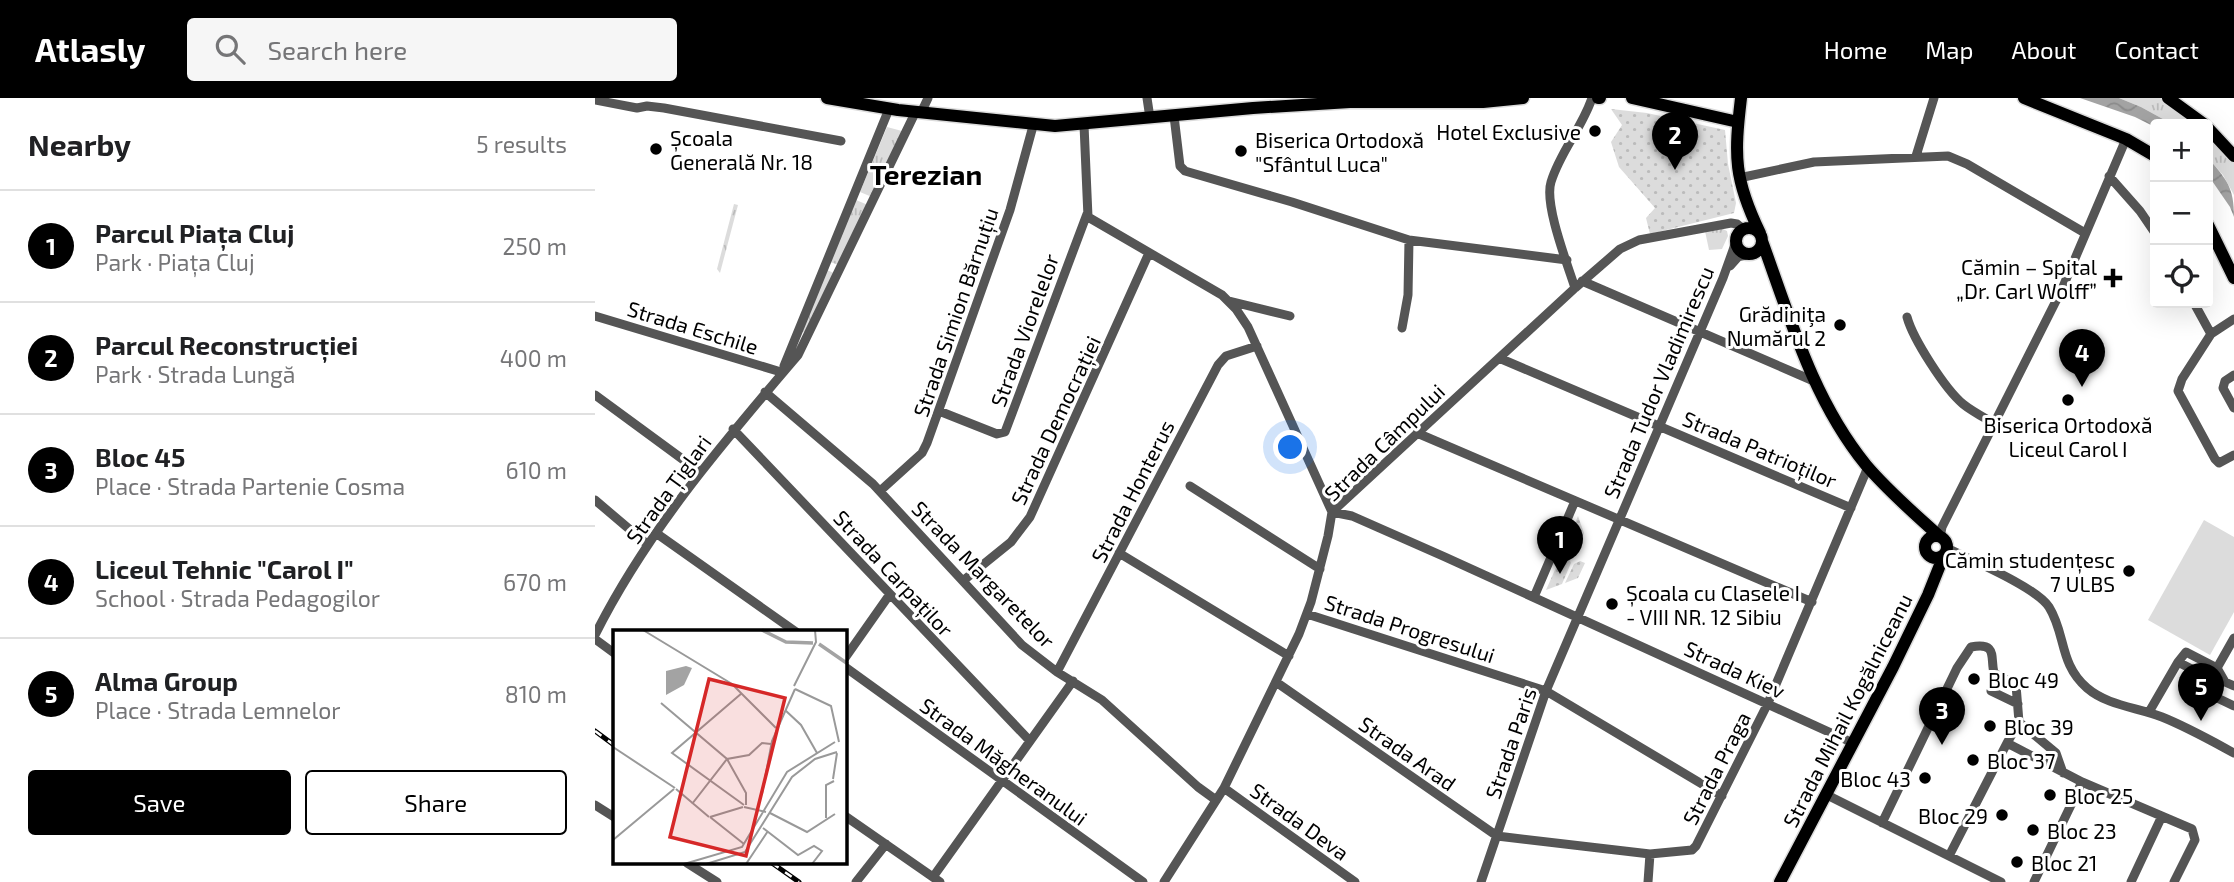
<!DOCTYPE html>
<html lang="en">
<head>
<meta charset="utf-8">
<style>
	:root { --surface:#fff; --page:#f6f6f6; --text:#202124; --muted:#757577; --line:#e0e0e0; --accent:#000 }
	body { margin:0; font-family:"Exo 2",sans-serif; background:var(--page); color:var(--text) }
	.controls { position:absolute; right:21px; top:21px; display:grid; overflow:hidden; border-radius:7px; box-shadow:0 7px 28px #0002 }
	.controls button { width:63px; height:63px; display:grid; place-items:center; padding:0; border:0; border-bottom:2px solid var(--line); background:var(--surface); color:var(--text); font:35px sans-serif }
	.you { position:absolute; left:696px; top:350px; width:24px; height:24px; margin:-18px; border:5px solid #fff; border-radius:50%; background:#1a73e8; box-shadow:0 0 0 10px #1a73e833 }
	.badge { display:grid; place-items:center; width:46px; height:46px; border-radius:50%; background:var(--accent); color:#fff; font-size:23px; font-weight:700 }
	.pin { position:absolute; translate:-50% -58px; filter:drop-shadow(0 2px 4px #0008) }
	.pin::after { content:''; position:absolute; top:37px; width:24px; height:21px; background:inherit; clip-path:polygon(0 0,100% 0,50% 100%) }
	.list { margin:0; padding:0; list-style:none }
	h2 { display:flex; justify-content:space-between; align-items:center; height:91px; margin:0; padding:0 28px; font-size:30px }
	h2 small { font-size:23px; font-weight:400; color:var(--muted) }
	.list li { display:grid; grid-template-columns:46px 1fr auto; gap:21px; align-items:center; box-sizing:border-box; height:112px; padding:0 28px; border-top:2px solid var(--line) }
	.list b { display:block; font-size:26px; white-space:nowrap }
	.list p { margin:0; font-size:23px; white-space:nowrap; color:var(--muted) }
	.list em { font-size:23px; font-style:normal; color:var(--muted) }
	.actions { display:flex; gap:14px; padding:21px 28px }
	.actions a { flex:1; padding:16px 0; border:2px solid var(--accent); border-radius:7px; text-align:center; font-size:24px; color:var(--accent) }
	.actions .main { background:var(--accent); color:#fff }
	.icon { flex:none; width:38px; height:38px; fill:none; stroke:currentColor; stroke-width:2; stroke-linecap:round; stroke-linejoin:round }
	.map { position:relative; flex:none; width:1639px; height:784px; overflow:hidden }
	header { display:flex; align-items:center; gap:42px; box-sizing:border-box; height:98px; padding:0 35px; background:var(--accent); color:#fff }
	header strong { font-size:33px }
	nav { display:flex; gap:38px; margin-inline-start:auto; font-size:24px }
	.search { width:490px; height:63px; background:var(--page); display:flex; align-items:center; gap:18px; box-sizing:border-box; padding:0 24px; border-radius:7px; color:var(--muted); font-size:26px }
	main { display:flex }
	aside { flex:1; background:var(--surface) }
	.map>svg:first-child { display:block }
</style>
</head>
<body>
<header>
<strong>Atlasly</strong>
<div class="search"><svg class="icon" aria-label="search" viewBox="0 0 24 24"><circle cx="10" cy="10" r="6"/><path d="M15 15l6 6"/></svg>Search here</div>
<nav><a>Home</a><a>Map</a><a>About</a><a>Contact</a></nav>
</header>
<main>
<aside>
<h2>Nearby<small>5 results</small></h2>
<ul class="list">
<li><span class="badge">1</span><div><b>Parcul Piața Cluj</b><p>Park · Piața Cluj</p></div><em>250 m</em></li>
<li><span class="badge">2</span><div><b>Parcul Reconstrucției</b><p>Park · Strada Lungă</p></div><em>400 m</em></li>
<li><span class="badge">3</span><div><b>Bloc 45</b><p>Place · Strada Partenie Cosma</p></div><em>610 m</em></li>
<li><span class="badge">4</span><div><b>Liceul Tehnic &quot;Carol I&quot;</b><p>School · Strada Pedagogilor</p></div><em>670 m</em></li>
<li><span class="badge">5</span><div><b>Alma Group</b><p>Place · Strada Lemnelor</p></div><em>810 m</em></li>
</ul>
<div class="actions"><a class="main">Save</a><a>Share</a></div>
</aside>
<div class="map">
<svg width="1639" height="784" viewBox="0 0 1639 784">
	<defs>
		<pattern id="grass-tufts" width="24" height="20" patternUnits="userSpaceOnUse" patternTransform="scale(1.75)"><rect width="24" height="20" fill="#dcdcdc"/><path d="M3 7l-1-3M5 7V3M7 7l1-3M15 17l-1-3M17 17v-4M19 17l1-3" fill="none" stroke="#bbb"/></pattern>
		<pattern id="park-dots" width="8" height="8" patternUnits="userSpaceOnUse" patternTransform="scale(1.75)"><rect width="8" height="8" fill="#dcdcdc"/><path d="M2 2h.1M6 6h.1" fill="none" stroke="#bbb" stroke-width="1.8" stroke-linecap="round"/></pattern>
		<pattern id="water-waves" width="16" height="10" patternUnits="userSpaceOnUse" patternTransform="scale(1.75)"><rect width="16" height="10" fill="#a3a3a3"/><path d="M0 5q4-4 8 0t8 0" fill="none" stroke="#8b8b8b"/></pattern>
	</defs>
	<rect width="100%" height="100%" fill="#fff"/>
	<path fill="url(#grass-tufts)" d="M1524 0H1573L1609 26H1577L1546 9Z
		M292 29 307 33 277 99 265 94Z
		M1613 30 1639 58V97L1628 77 1613 60Z
		M261 102 273 107 244 167 235 164Z
		M139 106 143 107 125 175 122 171Z
		M1126 130 1132 133 1133 138 1127 151 1114 152 1110 133Z
		M232 172 241 176 212 236 206 233Z"/>
	<path fill="url(#park-dots)" d="M1016 11 1052 15 1130 32 1133 66 1141 105 1139 115 1055 136 1051 120 1060 110 1024 69 1016 44 1027 27Z
		M983 418 989 435 981 453 974 456 968 454Z
		M967 456 973 459 976 465 967 486 951 492Z
		M985 463 990 465 983 480 970 485 979 466Z"/>
	<path fill="#dcdcdc" d="M1609 422 1639 439V514L1615 557 1553 522Z"/>
	<path fill="url(#water-waves)" d="M1485 0H1524L1546 9 1577 26H1560V29L1540 19Z
		M1613 60C1632 82 1639 89 1639 119L1635 109 1613 77Z"/>
	<g fill="none" stroke-linecap="round" stroke-linejoin="round">
		<defs>
			<path id="major" d="M232 0 303 12 460 28 658 10 755 4H888L928 0
				M1003 0H1005
				M1037 0 1143 24
				M1146 0C1139 59 1139 81 1165 135
				M1429 0 1531 41 1560 58
				M1573 0 1609 26
				M1613 30 1639 58
				M1613 127 1639 180
				M1141 143a13 13 0 1 1 26 0a13 13 0 1 1-26 0Z
				M1167 143C1195 220 1218 302 1271 367 1293 393 1319 415 1344 438
				M1330 449a11 11 0 1 1 22 0a11 11 0 1 1-22 0Z
				M1185 784 1298 569 1333 497 1349 457"/>
		</defs>
		<use href="#major" stroke="#dbdbdb" stroke-width="15"/>
		<path stroke="#555" stroke-width="9" d="M552 0 555 20
			M0 2 42 10 52 8 69 10 246 43
			M326 15 333 0
			M579 18 585 68 590 73 697 104 814 142 972 162
			M489 27 493 119 627 197 641 211 653 229 737 414 757 418 850 459 1258 645
			M1321 58 1339 0
			M1514 78 1545 113 1560 135
			M1144 80 1219 64 1353 58 1372 66 1490 135
			M1135 168 1143 159 1155 156
			M987 183 1221 284
			M980 190C972 165 949 106 956 84 965 54 987 30 997 0
			M634 203 695 218
			M1599 205 1616 236
			M0 218 186 274
			M1312 219C1318 241 1350 291 1368 306 1378 314 1390 320 1400 326
			M1639 221 1616 236 1587 281 1583 293 1620 361 1624 365 1639 357
			M807 230 813 197 814 142
			M904 260 1256 410
			M189 268 294 11
			M1639 277 1630 283 1628 290 1639 310
			M170 294 278 386 427 547 462 574 507 602 603 689 621 702
			M0 297 105 374
			M344 313 402 336 410 334 492 116
			M138 331 435 643
			M822 335 1217 504
			M595 388 725 471
			M285 393 327 355 332 345 415 112 438 28
			M0 402 53 447
			M61 435 201 534
			M1345 439 1347 429 1467 191 1531 41
			M1352 450C1376 462 1441 489 1454 509 1471 536 1464 566 1492 590 1513 608 1542 609 1567 619 1592 629 1615 642 1639 655
			M524 455 694 558
			M369 482 416 444 435 419 554 155
			M939 499 980 403
			M712 516 951 593 1127 698
			M0 537C52 433 128 345 203 257L320 15
			M0 541 19 555
			M250 560 295 496
			M1583 564 1610 578 1614 596 1639 608
			M250 569 548 784
			M1622 570 1639 540
			M462 574 623 267 631 258 662 248
			M681 584 902 738 1055 756 1097 752 1101 748 1173 605 1273 369
			M1396 593 1423 606
			M1554 614 1583 564 1591 554 1622 570 1630 584 1639 588
			M1412 645 1424 624
			M629 690 760 784
			M1230 696 1406 784
			M0 707 19 719
			M250 718 345 784
			M1287 725 1362 570 1376 549C1403 544 1395 559 1399 575L1421 587 1424 624 1461 655 1468 675
			M1354 758 1412 645 1487 684
			M92 765 122 784
			M338 779 478 583
			M261 784 291 746
			M569 784 629 690 704 536 716 504 733 438 737 414 980 190 1025 151 1044 142 1136 125 1142 126 1148 131
			M886 784 951 593 1128 180 1142 141
			M1053 784 1055 756
			M1439 784 1487 684 1597 731 1600 742 1579 784
			M1536 784 1567 718"/>
		<use href="#major" stroke="#000" stroke-width="12"/>
		<defs>
			<path id="rail" d="M0 633 19 647
				M177 765 204 784"/>
		</defs>
		<use href="#rail" stroke="#000" stroke-width="5"/>
		<use href="#rail" stroke="#fff" stroke-width="2.5" stroke-dasharray="8" stroke-linecap="butt"/>
	</g>
	<g fill="#000" stroke="#fff" stroke-width="2.5">
		<circle cx="1000" cy="33" r="7"/>
		<circle cx="61" cy="51" r="7"/>
		<circle cx="646" cy="53" r="7"/>
		<path d="M1514.5 169.5h7v7h7v7h-7v7h-7v-7h-7v-7h7z"/>
		<circle cx="1245" cy="227" r="7"/>
		<circle cx="1473" cy="302" r="7"/>
		<circle cx="1534" cy="473" r="7"/>
		<circle cx="1017" cy="506" r="7"/>
		<circle cx="1379" cy="581" r="7"/>
		<circle cx="1395" cy="628" r="7"/>
		<circle cx="1378" cy="662" r="7"/>
		<circle cx="1330" cy="680" r="7"/>
		<circle cx="1455" cy="697" r="7"/>
		<circle cx="1407" cy="717" r="7"/>
		<circle cx="1438" cy="732" r="7"/>
		<circle cx="1422" cy="764" r="7"/>
	</g>
	<g text-anchor="middle" dominant-baseline="central" stroke-width="6" stroke-linejoin="round" paint-order="stroke">
		<g font-size="21" fill="#000" stroke="#fff" text-anchor="start">
			<text x="986" y="33" text-anchor="end">Hotel Exclusive</text>
			<text x="75" y="39">Școala<tspan x="75" dy="24">Generală Nr. 18</tspan></text>
			<text x="660" y="41">Biserica Ortodoxă<tspan x="660" dy="24">"Sfântul Luca"</tspan></text>
			<text x="1502" y="168" text-anchor="end">Cămin – Spital<tspan x="1502" dy="24">„Dr. Carl Wolff”</tspan></text>
			<text x="1231" y="215" text-anchor="end">Grădiniţa<tspan x="1231" dy="24">Numărul 2</tspan></text>
			<text x="1473" y="326" text-anchor="middle">Biserica Ortodoxă<tspan x="1473" dy="24">Liceul Carol I</tspan></text>
			<text x="1520" y="461" text-anchor="end">Cămin studențesc<tspan x="1520" dy="24">7 ULBS</tspan></text>
			<text x="1031" y="494">Școala cu Clasele I<tspan x="1031" dy="24">- VIII NR. 12 Sibiu</tspan></text>
			<text x="1393" y="581">Bloc 49</text>
			<text x="1409" y="628">Bloc 39</text>
			<text x="1392" y="662">Bloc 37</text>
			<text x="1316" y="680" text-anchor="end">Bloc 43</text>
			<text x="1469" y="697">Bloc 25</text>
			<text x="1393" y="717" text-anchor="end">Bloc 29</text>
			<text x="1452" y="732">Bloc 23</text>
			<text x="1436" y="764">Bloc 21</text>
		</g>
		<g font-size="21" fill="#000" stroke="#fff">
			<text transform="translate(360 214) rotate(-71)">Strada Simion Bărnuțiu</text>
			<text transform="translate(98 229) rotate(17)">Strada Eschile</text>
			<text transform="translate(429 232) rotate(-70)">Strada Viorelelor</text>
			<text transform="translate(1063 284) rotate(-67)">Strada Tudor Vladimirescu</text>
			<text transform="translate(460 322) rotate(-65)">Strada Democrației</text>
			<text transform="translate(789 344) rotate(-44)">Strada Câmpului</text>
			<text transform="translate(1165 351) rotate(23)">Strada Patrioților</text>
			<text transform="translate(73 391) rotate(-54)">Strada Țiglari</text>
			<text transform="translate(537 393) rotate(-63)">Strada Honterus</text>
			<text transform="translate(299 475) rotate(47)">Strada Carpaților</text>
			<text transform="translate(389 476) rotate(46)">Strada Margaretelor</text>
			<text transform="translate(815 530) rotate(18)">Strada Progresului</text>
			<text transform="translate(1140 571) rotate(25)">Strada Kiev</text>
			<text transform="translate(1252 612) rotate(-63)">Strada Mihail Kogălniceanu</text>
			<text transform="translate(915 645) rotate(-71)">Strada Paris</text>
			<text transform="translate(813 655) rotate(35)">Strada Arad</text>
			<text transform="translate(409 663) rotate(36)">Strada Măgheranului</text>
			<text transform="translate(1121 670) rotate(-63)">Strada Praga</text>
			<text transform="translate(705 723) rotate(36)">Strada Deva</text>
		</g>
		<g font-size="28" font-weight="bold" fill="#000" stroke="#fff">
			<text x="331" y="76">Terezian</text>
		</g>
	</g>
	<g transform="translate(18 532)">
		<rect width="234" height="234" fill="#fff"/>
		<path d="M73 36 79 38 71 55 53 65V41Z" fill="#a3a3a3"/>
		<path fill="none" stroke="#a3a3a3" stroke-width="3.5" d="M149 0 173 12 200 13M206 14 235 34"/>
		<path fill="none" stroke="#999" stroke-width="2" d="M30 0 119 54 163 98M181 56 203 12 202 0M182 59 218 76 226 112M129 63 59 123 131 175M48 73 114 129 133 163V175M172 80 188 95 204 123M0 117 62 158M220 149 224 123M63 159 96 187M149 164 159 111 182 59M79 174 114 129 136 125 149 113 158 114M131 177 153 182M157 183 194 202 222 184M97 187 131 214M97 187 130 177M213 188V155L221 151M150 198 185 225 201 216 209 221 199 234M0 210 61 159M71 234 129 217 174 142 222 112M93 234 132 222 179 147 202 129 224 122M133 234 155 201"/>
		<path fill="#d62828" fill-opacity="0.15" stroke="#d62828" stroke-width="3.5" d="M96 49 172 68 133 226 57 207Z"/>
		<rect width="234" height="234" fill="none" stroke="#000" stroke-width="3.5"/>
	</g>
</svg>
<div class="controls">
<button>+</button>
<button>−</button>
<button><svg class="icon" aria-label="locate" viewBox="0 0 24 24"><circle cx="12" cy="12" r="6"/><path d="M12 2v4M12 18v4M2 12h4M18 12h4"/></svg></button>
</div>
<div class="you"></div>
<div class="pin badge" style="left:965px;top:476px">1</div>
<div class="pin badge" style="left:1080px;top:72px">2</div>
<div class="pin badge" style="left:1347px;top:647px">3</div>
<div class="pin badge" style="left:1487px;top:289px">4</div>
<div class="pin badge" style="left:1606px;top:623px">5</div>
</div>
</main>
</body>
</html>
